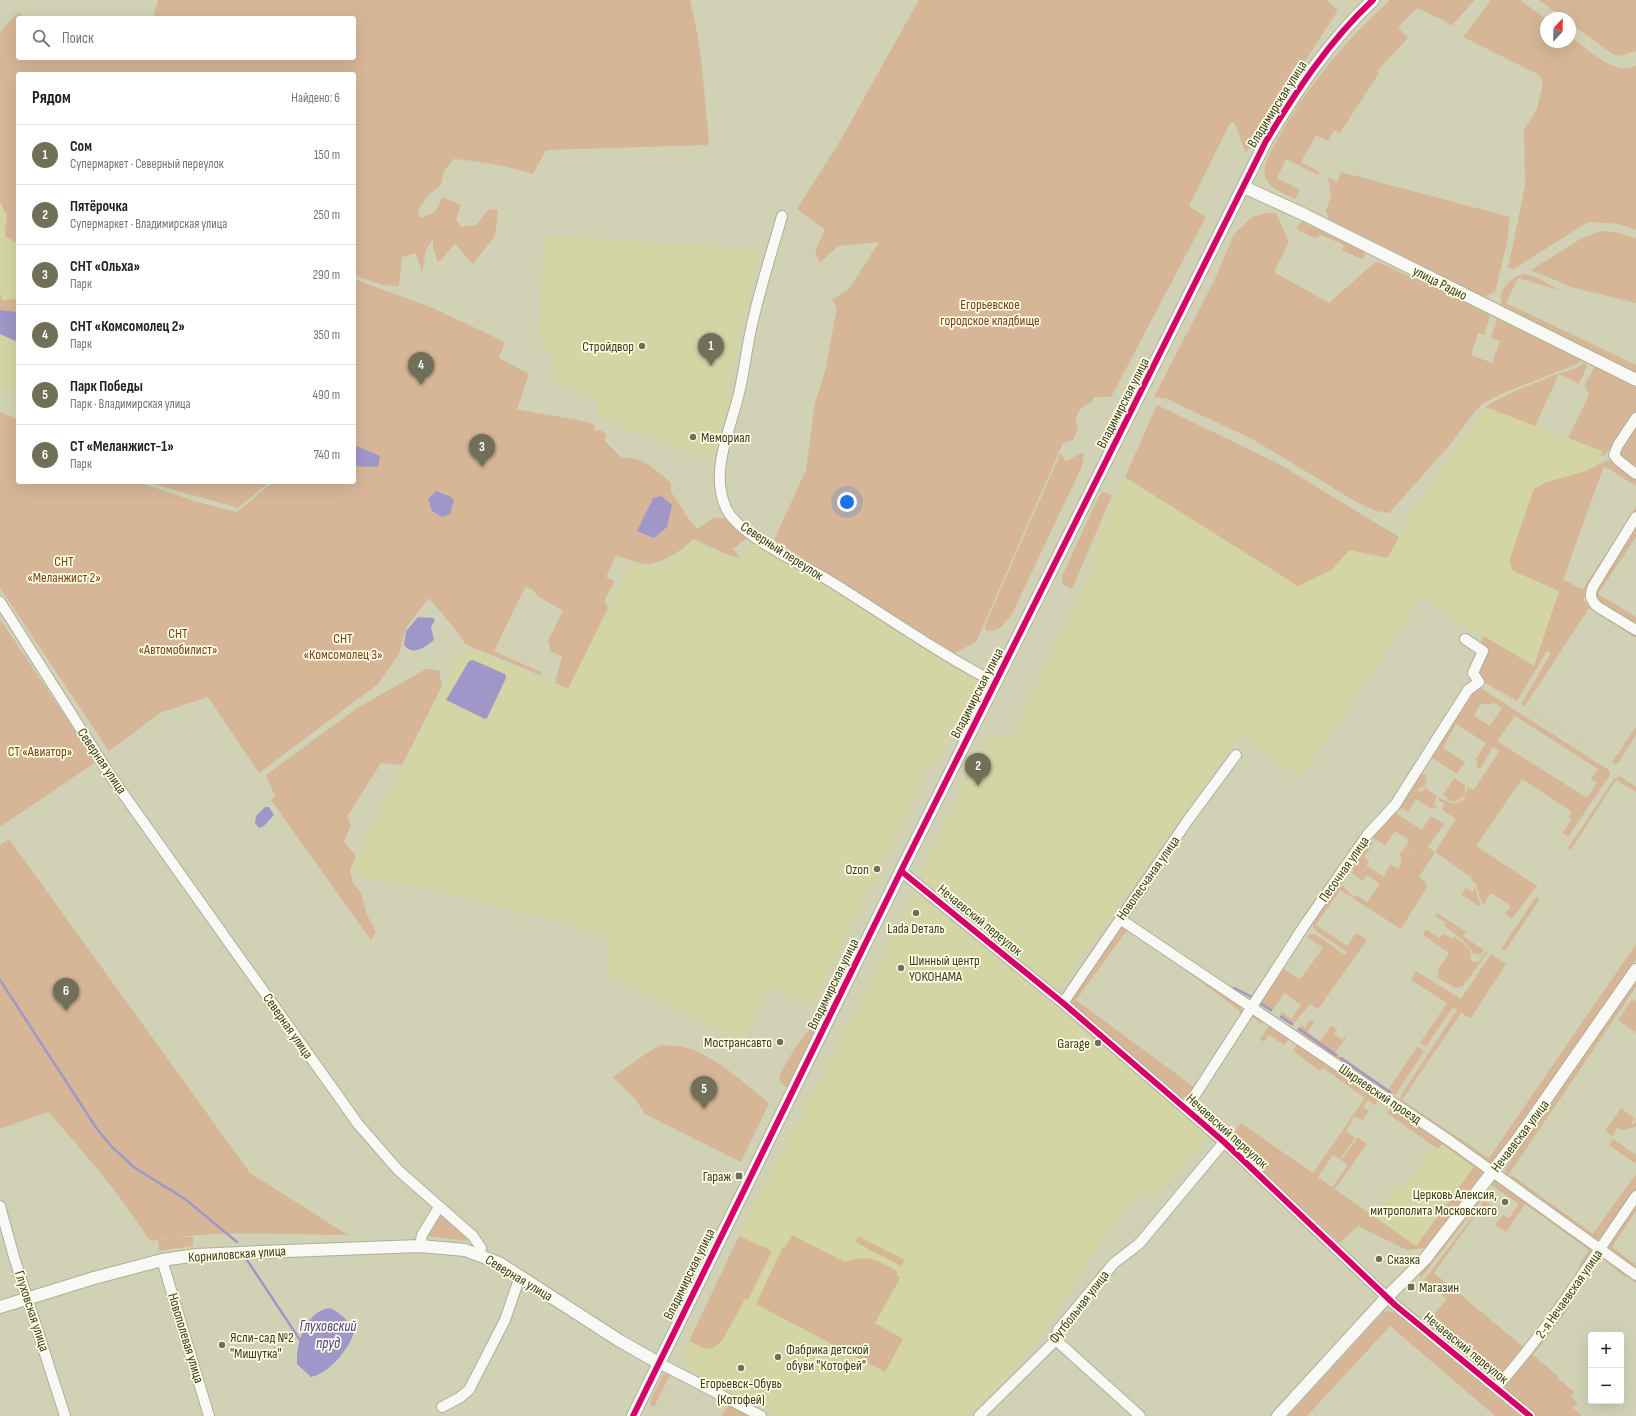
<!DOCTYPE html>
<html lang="ru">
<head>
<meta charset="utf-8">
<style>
	:root { --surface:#fff; --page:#f2f2f2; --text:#202124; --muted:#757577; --line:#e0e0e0; --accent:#707058 }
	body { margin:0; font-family:"Sofia Sans Condensed",sans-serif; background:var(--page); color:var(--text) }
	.controls { position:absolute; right:12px; bottom:12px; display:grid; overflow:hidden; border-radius:4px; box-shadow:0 4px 16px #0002 }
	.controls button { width:36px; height:36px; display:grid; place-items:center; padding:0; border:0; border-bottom:1px solid var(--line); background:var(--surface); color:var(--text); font:20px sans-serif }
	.compass { position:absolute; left:1540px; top:12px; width:36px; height:36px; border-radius:50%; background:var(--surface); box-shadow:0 4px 16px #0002; rotate:22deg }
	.you { position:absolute; left:847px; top:502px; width:14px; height:14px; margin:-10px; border:3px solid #fff; border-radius:50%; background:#1a73e8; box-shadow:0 0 0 6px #1a73e833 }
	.badge { display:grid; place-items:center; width:26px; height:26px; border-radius:50%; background:var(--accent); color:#fff; font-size:13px; font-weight:700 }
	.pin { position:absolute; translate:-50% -33px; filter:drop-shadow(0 1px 2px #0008) }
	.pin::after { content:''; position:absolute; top:21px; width:14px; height:12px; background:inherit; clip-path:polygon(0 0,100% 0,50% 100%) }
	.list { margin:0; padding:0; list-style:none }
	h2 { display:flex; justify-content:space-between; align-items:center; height:52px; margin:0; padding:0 16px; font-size:17px }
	h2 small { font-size:13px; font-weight:400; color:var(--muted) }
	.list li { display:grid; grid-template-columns:26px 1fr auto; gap:12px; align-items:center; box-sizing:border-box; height:60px; padding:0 16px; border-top:1px solid var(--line) }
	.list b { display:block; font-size:15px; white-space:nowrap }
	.list p { margin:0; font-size:13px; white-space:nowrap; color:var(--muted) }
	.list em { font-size:13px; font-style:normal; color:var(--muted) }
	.icon { flex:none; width:22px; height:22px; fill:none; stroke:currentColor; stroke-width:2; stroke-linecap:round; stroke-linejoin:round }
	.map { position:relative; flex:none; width:1636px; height:1416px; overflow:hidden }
	.search { position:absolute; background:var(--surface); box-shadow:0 4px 16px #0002; left:16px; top:16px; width:340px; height:44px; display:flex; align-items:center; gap:10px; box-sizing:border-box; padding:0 14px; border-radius:4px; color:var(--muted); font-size:15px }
	.panel { position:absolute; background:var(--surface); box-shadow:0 4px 16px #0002; left:16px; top:72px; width:340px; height:412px; border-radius:4px }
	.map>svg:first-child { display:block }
</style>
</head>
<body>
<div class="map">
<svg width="1636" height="1416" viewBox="0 0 1636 1416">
	<rect width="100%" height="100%" fill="#d1d2b5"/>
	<path fill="#d3d5a5" d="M0 193 18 198V393L0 387Z
		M545 236 759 249 758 266H756L755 275 726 397 732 403 715 461 597 418 598 401 548 378 553 357 539 334Z
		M1485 407 1602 451 1601 464 1604 466 1533 667 1419 597 1369 680 1300 777 1240 735 1057 991 919 875 990 732 1009 742 1094 564 1088 560 1125 477 1298 586 1332 570 1349 550 1387 558 1415 510Z
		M753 540 979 679 937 768 931 765 811 1007 770 986 743 1043 608 975 609 936 433 889 358 876 352 869 458 656 470 649 568 690 630 564 653 569 679 555 694 541 737 561Z
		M914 893 1016 974 1204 1132 1205 1140 1154 1198 1144 1189 1100 1244 1039 1339 1012 1372 967 1416H778L688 1368 693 1358 683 1353 739 1236Z
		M1442 1143 1474 1167 1416 1247 1375 1217 1400 1183 1405 1186 1434 1146 1438 1148Z"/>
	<path fill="#d6b697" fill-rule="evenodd" d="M158 0H690C702 46 704 94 709 141L707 145 546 150 533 174C508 166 480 161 453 159L444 172 441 185 428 195 418 211 420 218 435 212 443 197 461 205 456 220 462 227 476 225 489 209 498 210 495 236 473 264 455 244 438 263 433 247V238L426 250 422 273 416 253 402 257 399 286 382 285 354 275V74H18V244L5 236 7 216 0 202V32L18 12 26 18H18V58H354V18H153Z
		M919 0H1326L1338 10 1246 153 1234 122 1230 123 1189 206 1206 217 1111 397H1094L1092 402 1081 408 1075 419 1078 428 1073 440 1063 443 976 642 955 653 774 540 806 470 815 403 825 371 837 308 832 300 849 289 879 242 838 246 820 263 815 251 825 230 797 209 840 141Z
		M1390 0H1475L1451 26 1445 21 1417 8 1398 27 1408 38 1377 71 1379 73 1340 133 1334 130 1328 141 1316 135 1301 162 1320 172 1318 175 1286 159 1277 178 1300 190 1295 199C1285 193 1268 189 1265 176 1262 164 1271 152 1276 142 1306 88 1344 41 1390 0Z
		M1491 0H1520L1546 19V42H1570V36C1586 48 1616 78 1636 65V230L1619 224 1588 222 1514 269 1508 268 1525 186 1524 130 1537 109 1543 83 1539 75 1463 37Z
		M1539 0H1636V51L1620 56 1614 55 1570 23V18H1564Z
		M1341 172 1510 217 1507 243 1495 292 1486 296H1482L1329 219 1326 211 1331 195 1328 177 1337 182Z
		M1267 213H1276L1289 242 1274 272 1329 303 1374 263 1379 262 1412 278 1424 280 1490 316 1484 335 1478 333 1471 355 1492 363 1500 341 1491 338 1497 319 1578 356 1580 360 1577 364 1506 392 1482 404 1476 410 1449 446 1389 513 1376 511 1360 504 1252 439 1167 399 1154 397 1214 281 1234 234 1252 217Z
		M1302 222 1365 252V257L1361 259 1342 250 1344 245 1321 235 1315 238 1298 230 1297 226Z
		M1600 231 1614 232 1636 238V303L1571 287 1531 270 1582 238Z
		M1525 274 1538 278 1561 291 1518 278 1506 303 1636 365V374L1502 305C1496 292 1512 275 1525 274Z
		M354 279 433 308 505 342 499 358 529 374 517 409C543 415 569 417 594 424L595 431 600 430 607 434 604 440 622 458C641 456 657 470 671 483V492C681 505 685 516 697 529L715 517 728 519 748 537 733 549 741 558 731 556 693 539C687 548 658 565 647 564 636 563 626 559 616 555L606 577 615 581 604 601 608 608 568 689 555 683 562 656 551 652 548 641 563 611 539 597 532 589 525 587 494 651 541 672 542 676 465 644 459 634 429 598 406 628 399 654 378 684 259 773 208 697 160 713 109 751 0 588V412L18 420V482H138L194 501 237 512 273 482H354Z
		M0 293 3 301 18 298V312L0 310Z
		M1583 363H1585L1587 366 1579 384 1559 374 1535 426 1485 407C1507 393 1533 384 1557 374 1566 371 1576 370 1583 363Z
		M1595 366 1636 386V410L1606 454 1601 456 1602 451 1568 438 1589 395 1586 387 1584 386Z
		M1157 405 1279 464 1399 537 1387 558 1349 550 1332 570 1298 586 1125 477Z
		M1636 425V471L1621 456 1619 452Z
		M1080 453 1084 454 1082 466 1012 614C1005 623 998 634 986 630L985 625 1060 454 1063 456 1065 461H1067Z
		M1606 461H1613L1636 478V486L1604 466 1563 580 1583 589 1636 507V513L1596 574 1583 600 1636 633V638L1589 608 1525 706 1612 762 1636 727V735L1618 763 1615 764 1521 704 1551 653 1547 651 1517 701 1482 681 1478 674V646L1484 636 1534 666 1559 591 1513 571 1510 563V558L1534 489 1545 483 1585 471Z
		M147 482H269L238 508Z
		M1103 492 1112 495 1072 589 1063 585 1062 576 1099 496Z
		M1636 522V537L1598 594 1636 617V627L1596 601 1595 592Z
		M0 619 96 762 0 827Z
		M426 669 439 670 442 686 402 765 381 763 347 817 351 825 344 842 356 856 350 870 353 883 361 893 367 915 376 932 371 940 271 800 275 796 266 775 357 708Z
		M1479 687 1610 771V775L1568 837 1562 833 1572 819 1569 817 1572 812 1522 779 1476 846 1537 886 1512 919 1505 914 1511 906 1491 893 1483 905 1476 886 1477 884 1471 880 1472 878 1435 852 1419 877 1426 883 1427 887 1401 929 1340 890 1316 925 1347 946 1356 933 1367 940 1318 1009 1310 1004 1292 1025 1281 1018 1280 1015 1282 1012 1291 1019 1301 1005 1285 993 1271 1012 1259 1004 1282 968 1300 979 1323 948 1307 937 1310 934H1315L1345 955 1347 952 1316 931 1313 927V924L1336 888 1343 886 1354 897 1356 895 1367 902 1380 884 1367 875 1363 881 1352 873 1354 871 1352 869V863L1368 840 1373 843 1364 857 1369 861 1366 865 1384 877 1390 864 1398 869 1402 863 1400 862 1402 857 1399 855 1405 847 1421 856 1405 846 1409 840 1395 831 1385 846 1371 836 1394 812 1422 830 1431 816 1444 824 1428 847 1435 852 1456 819 1442 810 1445 804 1438 800 1439 798 1453 804 1463 801 1468 787 1474 790 1499 751 1493 747 1480 769 1477 767V762L1475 760 1486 743 1456 724 1443 748 1465 762 1457 774 1429 756 1472 689ZM1493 702 1502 708 1490 726 1474 716 1481 703 1484 705 1486 703 1491 705ZM1515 716 1598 769 1591 779 1597 783 1587 798 1497 741Z
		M1420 773 1425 775 1427 781 1424 786 1418 788V791L1422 792 1426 787 1429 791 1437 796 1434 804 1437 807 1435 809 1433 807 1432 809 1416 799 1408 812 1402 808 1401 810 1397 807Z
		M1620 776 1636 787V792L1616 780 1571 850 1568 848 1614 779Z
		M1454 778 1465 785V794L1462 798 1454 802 1447 800 1448 798 1443 795Z
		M9 839 250 1173 348 1235C283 1235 214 1229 150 1241 120 1194 85 1153 48 1112L0 1129V845Z
		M1466 888 1472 892 1475 888 1481 905H1477L1461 894Z
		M1536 897 1540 899 1505 951 1501 949Z
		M1437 913 1466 932 1463 936 1484 950 1480 956 1477 953 1473 954C1471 945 1452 931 1444 926L1446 923 1435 916Z
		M1121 925 1128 929 1076 1000 1194 1087 1241 1016 1239 1010 1172 960 1240 1005 1243 1014 1189 1099 1178 1096 1104 1033 1070 1001Z
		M1426 929 1439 938 1443 934 1452 939 1454 936 1470 949 1471 959 1473 962H1479L1486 951 1488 952 1463 986 1455 988 1438 978V970L1449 953 1423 935Z
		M1636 944V959L1604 1009 1500 1153 1490 1165 1400 1101 1401 1095 1457 1010 1453 1007 1426 1047 1420 1043 1447 1003 1411 980 1416 971 1461 999 1491 954 1506 964 1471 1018 1461 1013 1402 1100 1489 1158Z
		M1636 983V987L1507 1177 1504 1175 1506 1168 1633 984Z
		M1632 999 1636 1001V1033L1618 1020Z
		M1254 1015 1280 1029 1278 1032 1289 1039 1284 1045 1269 1035 1264 1042 1260 1039 1269 1026 1263 1021 1261 1024 1252 1017 1201 1095 1252 1016Z
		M1310 1020 1314 1022 1307 1032 1320 1041 1331 1026 1337 1029 1334 1034 1342 1040 1346 1035 1347 1036 1335 1053 1388 1090 1417 1047 1424 1051 1396 1094H1389L1296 1031 1301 1025 1305 1028Z
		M810 1029 814 1031V1034L789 1086 786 1087 780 1081 779 1076 796 1046Z
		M1299 1041 1381 1097 1375 1105 1368 1100 1363 1107 1369 1111 1363 1120 1353 1116 1352 1122 1346 1131 1355 1138 1340 1159 1333 1155 1318 1177 1332 1187 1348 1165 1341 1160 1358 1137 1367 1144 1335 1189 1416 1246 1474 1167 1442 1144 1438 1149 1387 1113 1393 1105 1484 1172 1425 1248 1407 1250 1358 1226 1340 1243 1230 1142V1138L1241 1123 1313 1173 1365 1098 1323 1068 1320 1071 1293 1051Z
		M660 1045C667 1046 673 1045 679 1046 711 1051 745 1084 769 1103L741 1162 645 1114 635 1099 613 1077 644 1055Z
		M1197 1104C1205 1106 1213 1113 1216 1120L1214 1124H1210L1196 1108Z
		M1621 1108 1636 1119V1121L1634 1119 1631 1123 1633 1125 1636 1121V1127L1622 1130 1617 1127 1613 1137 1605 1131Z
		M1613 1139 1636 1155V1164L1609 1145Z
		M1636 1174V1190L1604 1236 1600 1239H1593L1509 1179 1512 1175 1593 1234Z
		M1495 1178 1595 1251C1586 1272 1515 1373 1496 1378L1489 1375 1426 1323 1447 1299 1424 1280 1484 1201 1492 1206V1209L1485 1218 1477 1213 1434 1273 1525 1348 1582 1268 1579 1265 1589 1250 1525 1204 1506 1232 1495 1225 1503 1215 1509 1218 1519 1204 1490 1184Z
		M1481 1198 1482 1199 1421 1278 1419 1276 1423 1268 1461 1220 1463 1222Z
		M1636 1202V1211L1612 1247 1636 1265V1271L1605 1248Z
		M441 1216H445L468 1240 465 1241 427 1236 438 1217Z
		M792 1235 845 1262C869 1254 877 1260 898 1272L896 1275 900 1278 875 1323 903 1339 885 1372 756 1304 783 1247 785 1248Z
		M739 1236 772 1251 748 1300 745 1299 722 1341 712 1349 704 1348 689 1341Z
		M858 1236 905 1260 901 1266 855 1242Z
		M178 1237H193V1246L157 1251 159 1247 158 1240Z
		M1599 1256H1604L1636 1280V1283L1626 1276 1625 1277 1602 1258 1568 1306 1569 1308 1533 1355 1559 1377 1558 1379 1575 1392 1571 1397 1578 1403 1573 1408 1583 1416H1537L1508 1392 1505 1385Z
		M1389 1311 1395 1313 1520 1416H1495L1390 1326 1307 1416H1288L1383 1312Z
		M671 1373 654 1407 651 1405 650 1401 663 1375Z
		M729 1403 753 1416H722Z"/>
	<path fill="#a097c9" d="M0 310 18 312V342L0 334Z
		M354 445 380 456 378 467 354 466Z
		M436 491 449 496 454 500 450 514 442 517 432 511 428 499Z
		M661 496 672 505 667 527 654 538 637 531 653 498Z
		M418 617 433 618 435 620 431 627 434 640C425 647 413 657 404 645L406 631Z
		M473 660 505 674 506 678 487 718 485 719 446 700 469 661Z
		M265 807H269L274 815 264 826 259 828 255 823 256 816Z
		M330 1308C341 1313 349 1321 354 1332 349 1350 329 1373 311 1377L297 1364C296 1344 305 1311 330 1308Z"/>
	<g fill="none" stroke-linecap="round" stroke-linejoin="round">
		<path stroke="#a097c9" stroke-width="2.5" d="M0 980 97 1129 112 1147 135 1168 185 1199 237 1242
			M1234 988 1252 997
			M1260 1003 1271 1010
			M1281 1017 1292 1024
			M1299 1029 1336 1055
			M1341 1058 1390 1092
			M247 1260 300 1340"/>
		<defs>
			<path id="minor" d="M782 216C771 255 758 294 750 334 746 353 744 373 739 393 731 429 709 471 726 508 738 535 800 563 825 578 882 613 936 652 996 683
				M1636 418 1618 445 1614 455 1618 460 1636 474
				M1636 517 1594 585C1589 594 1590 600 1598 607L1636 630
				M0 602 112 778 358 1124 398 1170 473 1236 481 1248 480 1255
				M901 871 1063 1003 1186 1109 1224 1142 1395 1305 1530 1416
				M1120 919 1450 1141 1636 1275
				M1063 1003 1188 820 1236 755
				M1186 1109 1304 926 1368 834 1395 805 1468 690 1479 682 1473 673 1483 651 1465 639
				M0 1206 14 1257 65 1416
				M420 1246 422 1235 439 1207
				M162 1260 209 1416
				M1056 1340 1140 1416
				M659 1363 761 1416
				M1496 1388C1549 1329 1591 1261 1636 1196
				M442 1407 459 1398 469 1390 505 1320 520 1276
				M979 1416 1056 1340 1058 1330 1114 1263 1139 1244 1224 1142"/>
			<path id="tertiary" d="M1244 187 1305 215 1636 380
				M0 1307 94 1278 162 1260 197 1255 260 1252 420 1246 465 1250 499 1263 620 1341 659 1363
				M633 1416 901 871 1266 141C1297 90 1329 41 1373 0
				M1278 1416 1386 1298 1425 1259 1518 1139 1636 970"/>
		</defs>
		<use href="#minor" stroke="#aeaf98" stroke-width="12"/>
		<use href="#tertiary" stroke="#aeaf98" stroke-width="14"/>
		<use href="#minor" stroke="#f8f8f4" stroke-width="10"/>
		<use href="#tertiary" stroke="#f8f8f4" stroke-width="12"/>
		<defs>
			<path id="cycleway" d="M901 871 1063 1003 1186 1109 1224 1142 1395 1305 1530 1416
				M633 1416 901 871 1266 141C1297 90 1329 41 1373 0"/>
		</defs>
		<use href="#cycleway" stroke="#fdfee2" stroke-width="8"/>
		<use href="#cycleway" stroke="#d6006c" stroke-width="6"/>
	</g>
	<g fill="#707058" stroke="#fdfee2" stroke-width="1.5">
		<circle cx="642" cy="346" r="4"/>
		<circle cx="693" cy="437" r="4"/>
		<circle cx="877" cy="869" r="4"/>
		<circle cx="916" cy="913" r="4"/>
		<circle cx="901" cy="968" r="4"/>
		<circle cx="780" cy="1042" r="4"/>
		<circle cx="1098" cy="1043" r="4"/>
		<rect x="735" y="1172" width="8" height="8" rx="2"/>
		<circle cx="1505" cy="1202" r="4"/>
		<circle cx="1379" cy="1259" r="4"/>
		<rect x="1407" y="1283" width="8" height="8" rx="2"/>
		<circle cx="222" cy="1345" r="4"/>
		<circle cx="778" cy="1357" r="4"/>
		<circle cx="741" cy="1368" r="4"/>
	</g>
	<g text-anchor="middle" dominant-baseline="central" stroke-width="3.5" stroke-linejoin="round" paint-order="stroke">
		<g font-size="14" fill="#3b3c26" stroke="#fdfee2">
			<text transform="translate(1277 104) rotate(-58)">Владимирская улица</text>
			<text transform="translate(1440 283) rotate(27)">улица Радио</text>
			<text transform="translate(1123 403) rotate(-63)">Владимирская улица</text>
			<text transform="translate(782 551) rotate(33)">Северный переулок</text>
			<text transform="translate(977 693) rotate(-63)">Владимирская улица</text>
			<text transform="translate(102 761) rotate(56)">Северная улица</text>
			<text transform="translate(1344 869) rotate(-55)">Песочная улица</text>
			<text transform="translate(1148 878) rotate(-55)">Новопесчаная улица</text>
			<text transform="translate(980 920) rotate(39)">Нечаевский переулок</text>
			<text transform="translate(833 984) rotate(-64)">Владимирская улица</text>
			<text transform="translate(288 1026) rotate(55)">Северная улица</text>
			<text transform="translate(1380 1094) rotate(34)">Ширяевский проезд</text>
			<text transform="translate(1227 1131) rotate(42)">Нечаевский переулок</text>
			<text transform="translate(1520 1136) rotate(-53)">Нечаевская улица</text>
			<text transform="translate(237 1254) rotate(-4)">Корниловская улица</text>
			<text transform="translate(689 1274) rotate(-64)">Владимирская улица</text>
			<text transform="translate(519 1278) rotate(31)">Северная улица</text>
			<text transform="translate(1569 1294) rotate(-55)">2-я Нечаевская улица</text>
			<text transform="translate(1079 1307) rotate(-52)">Футбольная улица</text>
			<text transform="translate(32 1311) rotate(72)">Глуховская улица</text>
			<text transform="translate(186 1338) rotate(73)">Новополевая улица</text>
			<text transform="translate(1466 1348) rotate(39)">Нечаевский переулок</text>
		</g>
		<g font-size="14" fill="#7a411f" stroke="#fdfee2">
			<text x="990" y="304">Егорьевское<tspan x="990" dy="16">городское кладбище</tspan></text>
			<text x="64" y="561">СНТ<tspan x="64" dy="16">«Меланжист 2»</tspan></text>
			<text x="178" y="633">СНТ<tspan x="178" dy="16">«Автомобилист»</tspan></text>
			<text x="343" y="638">СНТ<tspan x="343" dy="16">«Комсомолец 3»</tspan></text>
			<text x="40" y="751">СТ «Авиатор»</text>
		</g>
		<g font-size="14" fill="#3b3c26" stroke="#fdfee2" text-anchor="end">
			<text x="634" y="346">Стройдвор</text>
			<text x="701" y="437" text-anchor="start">Мемориал</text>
			<text x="869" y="869">Ozon</text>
			<text x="916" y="928" text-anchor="middle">Lada Dеталь</text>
			<text x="909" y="960" text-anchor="start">Шинный центр<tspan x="909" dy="16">YOKOHAMA</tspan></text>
			<text x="772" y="1042">Мострансавто</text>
			<text x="1090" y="1043">Garage</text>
			<text x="731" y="1176">Гараж</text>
			<text x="1497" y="1194">Церковь Алексия,<tspan x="1497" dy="16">митрополита Московского</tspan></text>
			<text x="1387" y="1259" text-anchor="start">Сказка</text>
			<text x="1419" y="1287" text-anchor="start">Магазин</text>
			<text x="230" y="1337" text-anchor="start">Ясли-сад №2<tspan x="230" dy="16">"Мишутка"</tspan></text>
			<text x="786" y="1349" text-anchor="start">Фабрика детской<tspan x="786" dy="16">обуви "Котофей"</tspan></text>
			<text x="741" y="1383" text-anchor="middle">Егорьевск-Обувь<tspan x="741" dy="16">(Котофей)</tspan></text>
		</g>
		<g font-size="15" font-style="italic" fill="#4f3799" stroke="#fdfee2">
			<text x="328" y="1326">Глуховский<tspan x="328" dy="17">пруд</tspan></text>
		</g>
	</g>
</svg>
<div class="controls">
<button>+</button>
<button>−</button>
</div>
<svg class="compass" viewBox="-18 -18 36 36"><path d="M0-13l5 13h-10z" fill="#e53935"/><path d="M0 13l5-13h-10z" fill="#757577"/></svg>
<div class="you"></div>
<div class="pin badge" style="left:711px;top:366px">1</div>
<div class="pin badge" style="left:978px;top:786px">2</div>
<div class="pin badge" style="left:482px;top:467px">3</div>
<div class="pin badge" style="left:421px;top:385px">4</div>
<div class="pin badge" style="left:704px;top:1109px">5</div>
<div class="pin badge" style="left:66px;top:1011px">6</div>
<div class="search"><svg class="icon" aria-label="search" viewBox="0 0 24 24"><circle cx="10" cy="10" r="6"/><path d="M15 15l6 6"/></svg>Поиск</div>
<section class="panel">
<h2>Рядом<small>Найдено: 6</small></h2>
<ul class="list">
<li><span class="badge">1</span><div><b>Сом</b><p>Супермаркет · Северный переулок</p></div><em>150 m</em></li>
<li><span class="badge">2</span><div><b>Пятёрочка</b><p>Супермаркет · Владимирская улица</p></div><em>250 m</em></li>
<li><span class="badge">3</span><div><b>СНТ «Ольха»</b><p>Парк</p></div><em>290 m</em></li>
<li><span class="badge">4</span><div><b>СНТ «Комсомолец 2»</b><p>Парк</p></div><em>350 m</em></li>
<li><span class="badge">5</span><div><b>Парк Победы</b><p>Парк · Владимирская улица</p></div><em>490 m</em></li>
<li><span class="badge">6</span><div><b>СТ «Меланжист-1»</b><p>Парк</p></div><em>740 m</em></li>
</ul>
</section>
</div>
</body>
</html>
